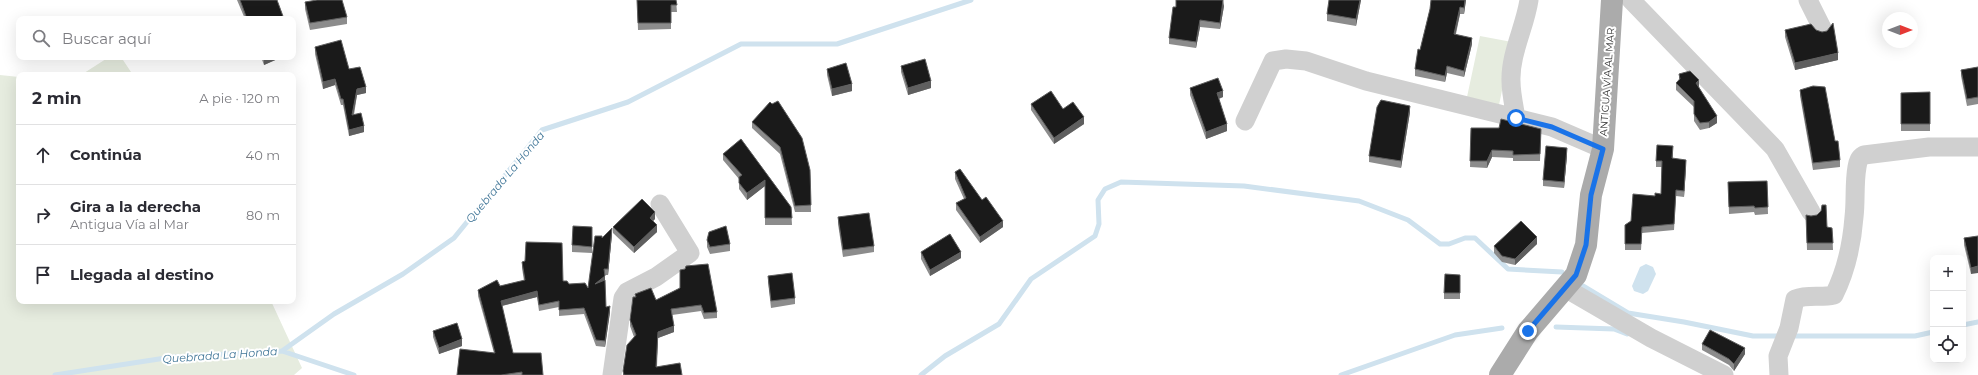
<!DOCTYPE html>
<html lang="es">
<head>
<meta charset="utf-8">
<style>
	:root { --surface:#fff; --page:#f7f7f7; --text:#2b2b33; --muted:#7c7c81; --line:#e1e1e2 }
	body { margin:0; font-family:Montserrat,sans-serif; background:var(--page); color:var(--text) }
	.controls { position:absolute; right:12px; bottom:12px; display:grid; overflow:hidden; border-radius:8px; box-shadow:0 4px 16px #0002 }
	.controls button { width:36px; height:36px; display:grid; place-items:center; padding:0; border:0; border-bottom:1px solid var(--line); background:var(--surface); color:var(--text); font:20px sans-serif }
	.compass { position:absolute; left:1882px; top:12px; width:36px; height:36px; border-radius:50%; background:var(--surface); box-shadow:0 4px 16px #0002; rotate:90deg }
	.stop { position:absolute; width:12px; height:12px; margin:-9px; border:3px solid #1a73e8; border-radius:50%; background:#fff }
	.stop.end { background:#1a73e8; border-color:#fff; box-shadow:0 1px 4px #0008 }
	.list { margin:0; padding:0; list-style:none }
	h2 { display:flex; justify-content:space-between; align-items:center; height:52px; margin:0; padding:0 16px; font-size:17px }
	h2 small { font-size:13px; font-weight:400; color:var(--muted) }
	.list li { display:grid; grid-template-columns:26px 1fr auto; gap:12px; align-items:center; box-sizing:border-box; height:60px; padding:0 16px; border-top:1px solid var(--line) }
	.list b { display:block; font-size:15px; white-space:nowrap }
	.list p { margin:0; font-size:13px; white-space:nowrap; color:var(--muted) }
	.list em { font-size:13px; font-style:normal; color:var(--muted) }
	.icon { flex:none; width:22px; height:22px; fill:none; stroke:currentColor; stroke-width:2; stroke-linecap:round; stroke-linejoin:round }
	.map { position:relative; flex:none; width:1978px; height:375px; overflow:hidden }
	.search { position:absolute; background:var(--surface); box-shadow:0 4px 16px #0002; left:16px; top:16px; width:280px; height:44px; display:flex; align-items:center; gap:10px; box-sizing:border-box; padding:0 14px; border-radius:8px; color:var(--muted); font-size:15px }
	.panel { position:absolute; background:var(--surface); box-shadow:0 4px 16px #0002; left:16px; top:72px; width:280px; height:232px; border-radius:8px }
	.map>svg:first-child { display:block }
</style>
</head>
<body>
<div class="map">
<svg width="1978" height="375" viewBox="0 0 1978 375">
	<rect width="100%" height="100%" fill="#fff"/>
	<path fill="#e6ecdf" d="M1480 36 1512 42 1499 105 1467 97Z
		M109 57H121L133 75H81Z
		M0 75 19 77V301H271L302 368 294 375H0Z"/>
	<path fill="#cfe2ee" d="M1646 264 1653 267 1656 274 1648 291 1643 294 1634 291 1632 286 1640 267Z"/>
	<g fill="none" stroke-linecap="round" stroke-linejoin="round">
		<path stroke="#cfe2ee" stroke-width="5" d="M1583 286 1628 313 1684 322 1753 336H1782
			M1963 325 1978 322
			M1556 327 1614 329 1627 334
			M1790 336H1915L1933 332
			M282 351 354 375
			M55 375 172 357 282 351 334 314 403 274 454 238 542 130 628 102 741 44H837L971 0
			M921 375 945 356 999 324 1031 279 1095 236 1099 224 1098 200 1105 189 1121 182 1244 186 1359 201 1408 220 1440 244H1449L1465 238H1475L1508 269 1562 272
			M1341 375 1455 335 1502 328"/>
		<path stroke="#d0d0d0" stroke-width="19" d="M1631 0 1775 149 1811 212
			M1808 0 1822 28
			M1516 118C1514 106 1511 93 1511 81 1510 54 1525 27 1529 0
			M1245 121 1273 61 1286 59 1306 61 1366 81 1552 127 1603 149
			M1565 288 1651 338 1724 375
			M612 375 623 298 627 292 656 277 690 253 660 204
			M1779 375 1778 356 1789 328 1795 299C1808 294 1821 298 1834 295 1846 271 1852 243 1854 217 1856 201 1854 184 1857 167 1858 161 1859 158 1864 155L1929 147H1978"/>
		<path stroke="#ababab" stroke-width="22" d="M1500 375 1528 331 1576 275 1586 245 1591 195 1603 149 1612 0"/>
	</g>
	<path fill="#8c8c8c" d="M237 0H277L284 19H245Z
		M637 0H676L677 12H671V29L638 30Z
		M1361 0 1356 26 1327 21V14Z
		M1431 0H1466L1464 14H1460L1456 34 1472 44 1464 77 1447 73 1445 82 1415 76V69L1420 50 1430 9Z
		M305 2 347 17V24L310 30 305 9Z
		M1224 6 1220 29 1200 27 1196 48 1169 44V38Z
		M1785 30 1838 60 1795 70 1785 37Z
		M315 47 349 69 366 93 357 95 354 115 364 132 349 136 343 105H341L335 85 323 89 315 54Z
		M261 57H282L264 65Z
		M901 66 931 88 908 95 901 72Z
		M1978 67V104L1967 106 1961 76V70Z
		M827 69 852 91 832 96 827 75Z
		M1679 74 1699 86V87L1717 123 1709 128 1700 130 1694 121V107L1676 90V83L1679 79Z
		M1190 88 1223 97 1219 99 1227 131 1206 139 1190 95Z
		M1800 90 1835 141 1840 160V167L1813 170 1800 96Z
		M1930 92V131H1901V93Z
		M1031 104 1084 124 1054 144 1031 110Z
		M1410 112 1401 168 1369 162V156Z
		M752 122 810 170 811 212H795L780 154 752 128Z
		M1471 128 1541 129 1540 161H1513V158L1492 157 1487 168 1470 167Z
		M741 139 791 207 792 225H765V186L747 200 739 189V179L723 160V154Z
		M1673 152V159L1686 166 1684 197 1676 196 1674 230 1642 233 1641 250H1625V225L1631 221 1655 196 1661 194 1662 167H1656V161Z
		M1567 155 1564 188 1543 186V180Z
		M955 172 982 200 1003 227 980 243 956 210V203L964 199 955 179Z
		M1767 181 1768 214 1755 215 1754 212 1729 214 1728 182Z
		M1806 215 1827 227 1832 228 1833 250H1807Z
		M838 217 874 246V252L843 257 838 224Z
		M655 219 653 221 657 232 634 253 613 233V227Z
		M592 227V253L572 252V245Z
		M612 234 608 275H604L606 307 610 312 605 347 596 346 584 314 559 316V307L539 311 537 297 502 306 513 353 543 375H457L494 353 478 296V290L500 286 524 281 522 268V262L569 284 588 288 602 238Z
		M1978 236 1971 274 1964 245V238Z
		M707 240 730 244V251L710 254 707 247Z
		M1537 244 1515 265 1502 262 1494 253V246Z
		M921 252 961 258 930 276 921 259Z
		M768 276 795 298V304L771 308 768 282Z
		M1460 282V299H1444V293Z
		M680 288 717 312V318L704 319 701 311 672 315 674 332 658 338 657 367 682 375H623V371L634 337 630 326V320L635 297V294L656 300Z
		M433 331 462 346 439 354 433 337Z
		M1702 344 1745 354 1734 371 1729 365 1702 350Z"/>
	<path fill="#5f5f5f" d="M1223 0 1224 6 1220 29V23Z
		M1360 0H1361L1356 26V19Z
		M1465 0H1466L1464 14V8Z
		M1460 7V14L1454 40V34Z
		M1200 20V27L1196 48V42Z
		M1472 38V44L1464 77V71Z
		M1838 53V60L1795 70V63Z
		M267 57H282L264 65V58Z
		M1447 66V73L1445 82V76Z
		M335 79V85L323 89V82Z
		M1699 80V86L1696 90V83Z
		M931 81V88L908 95V88Z
		M852 84V91L832 96V89Z
		M366 87V93L357 95 352 121V115L357 89Z
		M1223 91V97L1217 99V93Z
		M1410 106V112L1401 168V161Z
		M1717 116V123L1709 128V122Z
		M1084 117V124L1054 144V138Z
		M1227 124V131L1206 139V132Z
		M364 126V132L349 136V130Z
		M1567 148V155L1564 188V182Z
		M1492 150V157L1487 168V161Z
		M1686 160V166L1684 197V191Z
		M765 180V186L747 200V193Z
		M655 212V219L650 224V218Z
		M1003 221V227L980 243V237Z
		M657 225V232L634 253V247Z
		M612 228V234L608 275V269Z
		M1537 237V244L1515 265V259Z
		M961 252V258L930 276V270Z
		M1978 266V273L1971 274V268Z
		M605 276V282L595 284Z
		M537 291V297L501 306V301Z
		M610 306V312L605 347V341Z
		M674 326V332L658 338 656 373 658 332Z
		M462 339V346L439 354V348Z
		M1745 348V354L1734 371V364Z"/>
	<path fill="#1a1a1a" stroke="#5f5f5f" d="M240 0H277L284 19H247Z
		M317 0H342L347 17 310 23 305 2Z
		M637 0H676L677 5H671V23H638Z
		M1176 0H1223L1220 23 1200 20 1196 42 1169 38 1173 7H1176Z
		M1329 0H1360L1356 19 1327 14Z
		M1431 0H1465L1464 8 1460 7 1454 34 1472 38 1464 71 1447 66 1445 76 1415 69 1418 49 1420 50 1430 9Z
		M1833 23 1838 53 1795 63 1785 30 1811 24 1816 30 1822 32 1827 31Z
		M341 40 349 69 360 67 366 87 357 89 352 115 361 113 364 126 349 130 343 99H341L335 79 323 82 315 47Z
		M925 59 931 81 908 88 901 66Z
		M846 63 852 84 832 89 827 69Z
		M1978 67V97L1967 99 1961 70Z
		M1690 71 1699 80 1696 83 1717 116 1709 122 1700 123 1694 114V101L1676 83 1680 79 1679 74Z
		M1218 78 1223 91 1217 93 1227 124 1206 132 1190 88Z
		M1813 86 1825 87 1835 141H1838L1840 160 1813 163 1800 90Z
		M1051 91 1063 109 1073 102 1084 117 1054 138 1031 104Z
		M1930 92V124H1901V93Z
		M1381 100 1410 106 1401 161 1369 156 1377 107Z
		M778 101 802 138 810 170 811 205 795 206 780 147 752 122 770 102 772 104Z
		M1501 119 1541 129 1540 154 1513 155V151L1492 150 1487 161H1470L1471 128H1499Z
		M741 139 791 207 792 218H765V180L747 193 739 183V177L742 175 723 154Z
		M1657 145 1673 146 1672 158 1686 160 1684 191 1676 190 1674 224 1642 227 1641 244H1625V225L1631 221 1633 194 1655 196V193L1661 194 1662 161H1656Z
		M1546 146 1567 148 1564 182 1543 180Z
		M960 169 982 200 986 197 1003 221 980 237 956 203 966 198 955 172Z
		M1767 181 1768 207 1755 208 1754 206 1729 207 1728 182Z
		M642 199 655 212 650 218 657 225 634 247 613 227Z
		M1822 205H1826L1827 227 1832 228 1833 243H1807L1806 215 1811 216 1817 215 1821 211Z
		M869 213 874 246 843 250 838 217Z
		M1521 221 1537 237 1515 259 1502 256 1494 246Z
		M573 226 592 227V247L572 245Z
		M726 226 730 244 710 247 707 240 709 232Z
		M612 228 608 269H604L605 276 595 284 605 280 606 307 610 306 605 341 596 340 584 308 559 310V301L539 305 537 291 501 301 513 353H541L543 375H522V372L501 375H457L460 349 495 353 478 290 497 280 500 286 525 280 522 262 525 261 526 242 562 243 563 281H567L569 284 585 283 588 288 595 236H602V238Z
		M950 234 961 252 930 270 921 252Z
		M1978 236V266L1971 268 1964 238Z
		M708 264 717 312 704 313 701 305 671 309 674 326 658 332 656 367 680 363 682 375H624L623 371 627 345 636 335 630 320 633 297H636L635 294 651 288 656 300 680 288V270L685 269 686 266Z
		M792 273 795 298 771 301 768 276Z
		M1445 274 1460 275V293H1444Z
		M457 323 462 339 439 348 433 331Z
		M1710 330 1745 348 1734 364 1729 359 1702 344Z"/>
	<g fill="none" stroke-linecap="round" stroke-linejoin="round">
		<path stroke="#1a73e8" stroke-width="5" d="M1516 118 1552 127 1603 149 1591 195 1586 245 1576 275 1528 331"/>
	</g>
	<g text-anchor="middle" dominant-baseline="central" stroke-width="4" stroke-linejoin="round" paint-order="stroke">
		<g font-size="10" fill="#333" stroke="#fff">
			<text transform="translate(1607 82) rotate(-86)">ANTIGUA VÍA AL MAR</text>
		</g>
		<g font-size="11" font-style="italic" fill="#3f7597" stroke="#fff">
			<text transform="translate(505 177) rotate(-50)">Quebrada La Honda</text>
			<text transform="translate(220 355) rotate(-4)">Quebrada La Honda</text>
		</g>
	</g>
</svg>
<div class="controls">
<button>+</button>
<button>−</button>
<button><svg class="icon" aria-label="locate" viewBox="0 0 24 24"><circle cx="12" cy="12" r="6"/><path d="M12 2v4M12 18v4M2 12h4M18 12h4"/></svg></button>
</div>
<svg class="compass" viewBox="-18 -18 36 36"><path d="M0-13l5 13h-10z" fill="#e53935"/><path d="M0 13l5-13h-10z" fill="#7c7c81"/></svg>
<div class="stop" style="left:1516px;top:118px"></div>
<div class="stop end" style="left:1528px;top:331px"></div>
<div class="search"><svg class="icon" aria-label="search" viewBox="0 0 24 24"><circle cx="10" cy="10" r="6"/><path d="M15 15l6 6"/></svg>Buscar aquí</div>
<section class="panel">
<h2>2 min<small>A pie · 120 m</small></h2>
<ul class="list">
<li><svg class="icon" aria-label="ahead" viewBox="0 0 24 24"><path d="M12 20V5M6 11l6-6 6 6"/></svg><div><b>Continúa</b></div><em>40 m</em></li>
<li><svg class="icon" aria-label="right" viewBox="0 0 24 24"><path d="M7 20v-9h11M14 6l5 5-5 5"/></svg><div><b>Gira a la derecha</b><p>Antigua Vía al Mar</p></div><em>80 m</em></li>
<li><svg class="icon" aria-label="arrive" viewBox="0 0 24 24"><path d="M6 21V4h12l-3 4 3 4H6"/></svg><div><b>Llegada al destino</b></div></li>
</ul>
</section>
</div>
</body>
</html>
